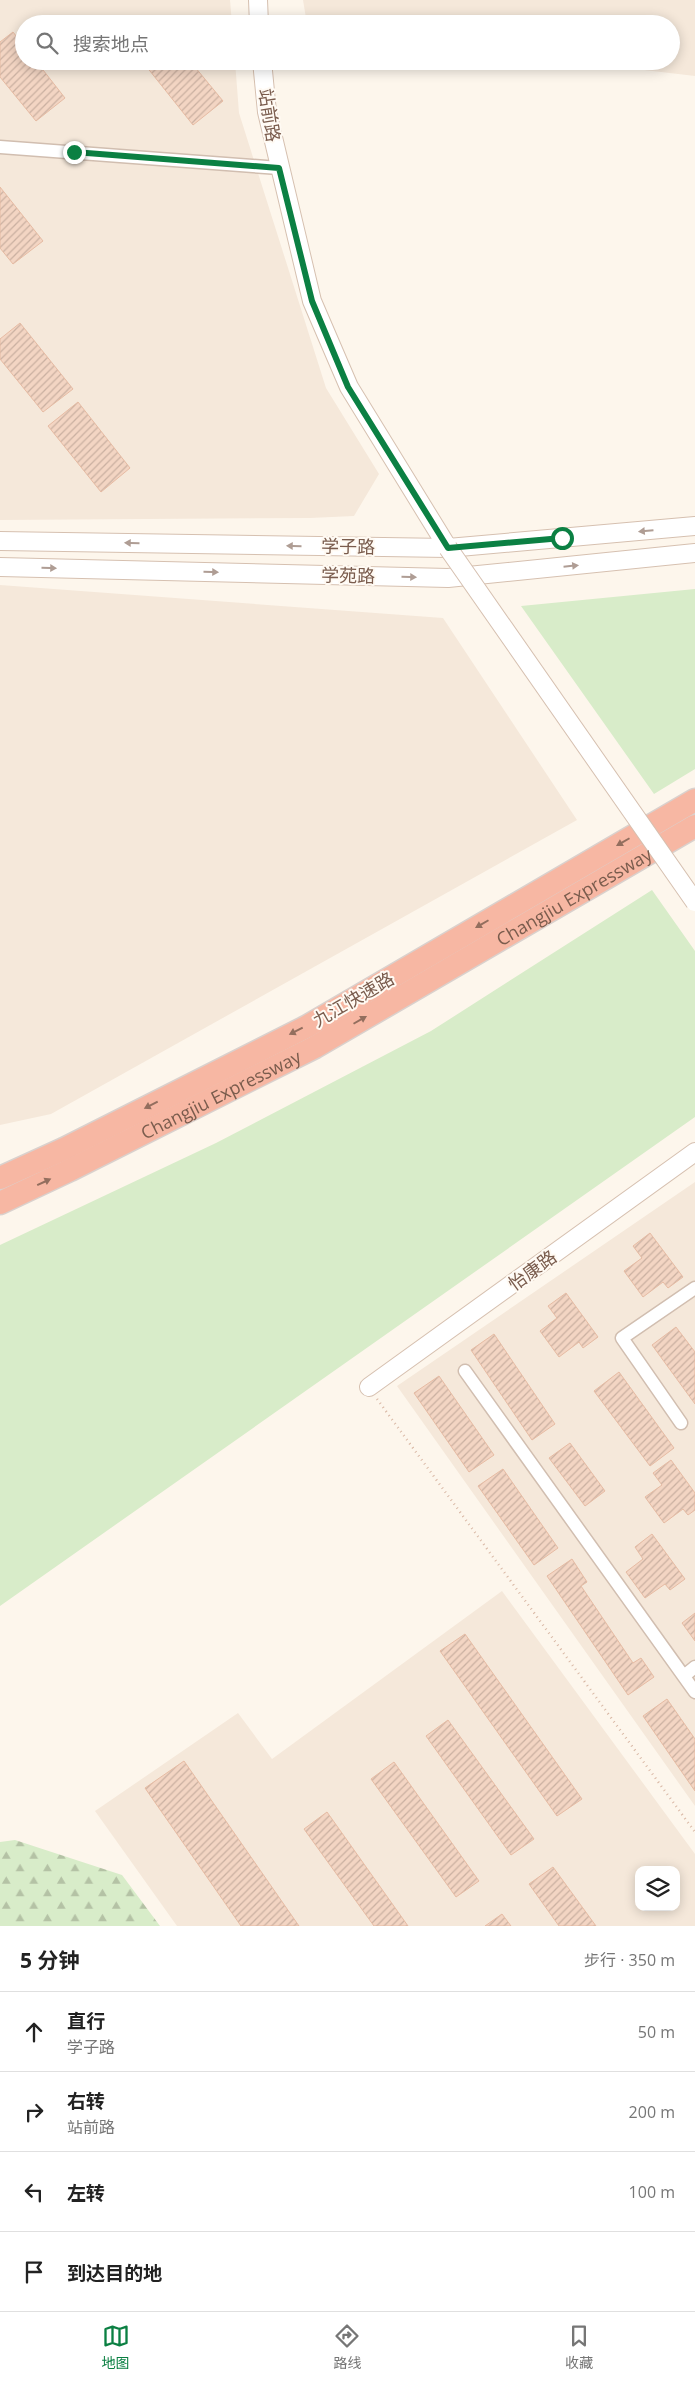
<!DOCTYPE html>
<html lang="zh">
<head>
<meta charset="utf-8">
<style>
	:root { --surface:#fff; --page:#f6f6f6; --text:#222; --muted:#767676; --line:#e0e0e0; --accent:#0b8043 }
	body { margin:0; font-family:"Open Sans","Noto Sans SC",sans-serif; background:var(--page); color:var(--text) }
	.controls { position:absolute; right:15px; bottom:15px; display:grid; overflow:hidden; border-radius:10px; box-shadow:0 2px 12px #0003 }
	.controls button { width:45px; height:45px; display:grid; place-items:center; padding:0; border:0; border-bottom:1px solid var(--line); background:var(--surface); color:var(--text); font:25px sans-serif }
	.stop { position:absolute; width:15px; height:15px; margin:-11px; border:4px solid #0b8043; border-radius:50%; background:#fff }
	.stop.end { background:#0b8043; border-color:#fff; box-shadow:0 1px 5px #0008 }
	.list { margin:0; padding:0; list-style:none }
	h2 { display:flex; justify-content:space-between; align-items:center; height:65px; margin:0; padding:0 20px; font-size:21px }
	h2 small { font-size:16px; font-weight:400; color:var(--muted) }
	.list li { display:grid; grid-template-columns:32px 1fr auto; gap:15px; align-items:center; box-sizing:border-box; height:80px; padding:0 20px; border-top:1px solid var(--line) }
	.list b { display:block; font-size:19px; white-space:nowrap }
	.list p { margin:0; font-size:16px; white-space:nowrap; color:var(--muted) }
	.list em { font-size:16px; font-style:normal; color:var(--muted) }
	.icon { flex:none; width:28px; height:28px; fill:none; stroke:currentColor; stroke-width:2; stroke-linecap:round; stroke-linejoin:round }
	.map { position:relative; flex:none; width:695px; height:1926px; overflow:hidden }
	.search { position:absolute; background:var(--surface); box-shadow:0 2px 12px #0003; left:15px; right:15px; top:15px; height:55px; display:flex; align-items:center; gap:12px; box-sizing:border-box; padding:0 18px; border-radius:28px; color:var(--muted); font-size:19px }
	.sheet { height:385px; background:var(--surface) }
	nav { display:flex; justify-content:space-around; align-items:center; box-sizing:border-box; height:70px; border-top:1px solid var(--line); background:var(--surface); font-size:14px; color:var(--muted) }
	nav a { display:grid; justify-items:center; gap:2px }
	nav .on { color:var(--accent) }
	.map>svg:first-child { display:block }
</style>
</head>
<body>
<div class="map">
<svg width="695" height="1926" viewBox="0 0 695 1926">
	<defs>
		<pattern id="forest-firs" width="22" height="20" patternUnits="userSpaceOnUse" patternTransform="scale(1.25)"><rect width="22" height="20" fill="#d8ecc9"/><path d="M5 1l3.5 6h-7zM16 11l3.5 6h-7z" fill="#b4c2a5"/></pattern>
		<pattern id="building-hatch" width="6" height="6" patternUnits="userSpaceOnUse" patternTransform="scale(1.25)"><rect width="6" height="6" fill="#f3d5c3"/><path d="M-1 1l2-2M0 6l6-6M5 7l2-2" fill="none" stroke="#cab0a1"/></pattern>
	</defs>
	<rect width="100%" height="100%" fill="#fdf6ec"/>
	<path fill="#f5e8da" fill-rule="evenodd" d="M0 0H230L232 24H24V61H235L239 113 326 388 379 474 354 516 310 518 0 520Z
		M303 0H695V76L568 61H671V24H307Z
		M0 585 443 618 577 820 51 1114 0 1125Z
		M695 1182V1806L397 1386Z
		M502 1591 695 1854V1926H177L95 1811 238 1713 272 1759ZM639 1870H676V1907H639Z"/>
	<path fill="url(#forest-firs)" d="M15 1840 122 1875 160 1926H0V1842Z"/>
	<path fill="#d8ecc9" d="M695 589V769L654 794 521 606Z
		M652 890 695 951V1117L0 1606V1245L216 1143 431 1031Z"/>
	<path fill="url(#building-hatch)" stroke="#e6bba3" d="M13 32 24 46V61H36L65 98 36 121 0 77V42Z
		M142 61H190L223 101 193 125Z
		M0 187 43 241 13 264 0 248Z
		M20 323 73 389 43 412 0 359V339Z
		M78 402 130 468 101 492 48 426Z
		M650 1233 683 1277 668 1288 663 1282 643 1297 624 1271 642 1258 633 1246Z
		M566 1293 598 1337 583 1348 579 1342 559 1357 540 1331 557 1318 548 1306Z
		M676 1327 695 1352V1404L652 1345Z
		M494 1334 555 1424 532 1440 471 1350Z
		M619 1372 674 1448 650 1466 594 1391Z
		M439 1376 494 1455 469 1472 414 1393Z
		M570 1443 605 1491 585 1506 549 1458Z
		M671 1460 695 1493V1510L688 1515 683 1509 664 1523 645 1497 662 1485 653 1473Z
		M503 1469 558 1548 534 1565 478 1486Z
		M652 1534 685 1579 670 1590 665 1584 645 1598 626 1572 643 1559 635 1547Z
		M572 1559 587 1582 581 1586 633 1663 641 1658 654 1677 628 1695 547 1576Z
		M695 1613V1641L682 1623Z
		M465 1634 582 1799 557 1816 440 1651Z
		M667 1699 695 1739V1791L643 1716Z
		M448 1720 534 1839 511 1855 426 1736Z
		M184 1761 299 1926H241L145 1788Z
		M394 1762 479 1881 456 1897 371 1779Z
		M327 1812 408 1926H374L304 1829Z
		M553 1867 596 1926H559L529 1884Z
		M502 1914 511 1926H485Z"/>
	<g fill="none" stroke-linecap="round" stroke-linejoin="round">
		<defs>
			<path id="street" d="M0 147 279 168
				M465 1371 695 1692
				M681 1423 622 1338 695 1288
				M684 1676 695 1667"/>
			<path id="secondary" d="M258 0 259 24
				M262 61 267 112 312 301 349 387 448 548
				M0 541 448 548 695 526
				M0 567 448 578 695 553
				M369 1387 695 1152"/>
			<g id="highway">
				<path d="M0 1178 64 1149 306 1027 695 800"/>
				<path id="s1" d="M0 1203 70 1170 315 1047 695 826"/>
			</g>
		</defs>
		<use href="#street" stroke="#d1beb0" stroke-width="15"/>
		<use href="#secondary" stroke="#d6c0b0" stroke-width="20"/>
		<use href="#highway" stroke="#dad1cd" stroke-width="25"/>
		<path stroke="#d9b8a5" stroke-width="2.5" stroke-dasharray="1 4" stroke-linecap="butt" d="M377 1399 695 1832"/>
		<use href="#street" stroke="#fff" stroke-width="12"/>
		<use href="#secondary" stroke="#fff" stroke-width="18"/>
		<use href="#highway" stroke="#f7b7a3" stroke-width="22"/>
		<defs>
			<path id="secondary-bridge" d="M448 548 695 902"/>
		</defs>
		<use href="#secondary-bridge" stroke="#d6c0b0" stroke-width="20" stroke-linecap="butt"/>
		<use href="#secondary-bridge" stroke="#fff" stroke-width="18"/>
	</g>
	<defs><path id="oneway-solid" d="M-6-.8H1V-3.2L6.5 0L1 3.2V.8H-6Z" transform="scale(1.25)"/></defs>
	<g fill="#af9d94">
		<use href="#oneway-solid" transform="translate(646 531) rotate(175)"/>
		<use href="#oneway-solid" transform="translate(132 543) rotate(-179)"/>
		<use href="#oneway-solid" transform="translate(294 546) rotate(-179)"/>
		<use href="#oneway-solid" transform="translate(571 566) rotate(-6)"/>
		<use href="#oneway-solid" transform="translate(49 568) rotate(1)"/>
		<use href="#oneway-solid" transform="translate(211 572) rotate(1)"/>
		<use href="#oneway-solid" transform="translate(409 577) rotate(1)"/>
	</g>
	<g fill="#936e5e">
		<use href="#oneway-solid" transform="translate(623 842) rotate(150)"/>
		<use href="#oneway-solid" transform="translate(482 924) rotate(150)"/>
		<use href="#oneway-solid" transform="translate(360 1020) rotate(-30)"/>
		<use href="#oneway-solid" transform="translate(296 1031) rotate(153)"/>
		<use href="#oneway-solid" transform="translate(151 1105) rotate(153)"/>
		<use href="#oneway-solid" transform="translate(44 1182) rotate(-25)"/>
	</g>
	<g fill="none" stroke-linecap="round" stroke-linejoin="round">
		<path stroke="#0b8043" stroke-width="6" d="M74 152 279 168 312 301 348 387 448 548 562 538"/>
	</g>
	<g text-anchor="middle" dominant-baseline="central" stroke-width="4" stroke-linejoin="round" paint-order="stroke">
		<g font-size="18" fill="#7a5c4d" stroke="#fffaf3">
			<text transform="translate(270 115) rotate(81)">站前路</text>
			<text transform="translate(348 546) rotate(1)">学子路</text>
			<text transform="translate(348 575) rotate(1)">学苑路</text>
			<text stroke="none"><textPath href="#s1" startOffset="651">Changjiu Expressway</textPath></text>
			<text transform="translate(353 999) rotate(-30)">九江快速路</text>
			<text stroke="none"><textPath href="#s1" startOffset="246">Changjiu Expressway</textPath></text>
			<text transform="translate(532 1270) rotate(-36)">怡康路</text>
		</g>
	</g>
</svg>
<div class="controls">
<button><svg class="icon" aria-label="layers" viewBox="0 0 24 24"><path d="M12 4l9 5-9 5-9-5zM3 14l9 5 9-5"/></svg></button>
</div>
<div class="stop" style="left:562px;top:538px"></div>
<div class="stop end" style="left:74px;top:152px"></div>
<div class="search"><svg class="icon" aria-label="search" viewBox="0 0 24 24"><circle cx="10" cy="10" r="6"/><path d="M15 15l6 6"/></svg>搜索地点</div>
</div>
<section class="sheet">
<h2>5 分钟<small>步行 · 350 m</small></h2>
<ul class="list">
<li><svg class="icon" aria-label="ahead" viewBox="0 0 24 24"><path d="M12 20V5M6 11l6-6 6 6"/></svg><div><b>直行</b><p>学子路</p></div><em>50 m</em></li>
<li><svg class="icon" aria-label="right" viewBox="0 0 24 24"><path d="M7 20v-9h11M14 6l5 5-5 5"/></svg><div><b>右转</b><p>站前路</p></div><em>200 m</em></li>
<li><svg class="icon" aria-label="left" viewBox="0 0 24 24"><path d="M17 20v-9H6M10 6l-5 5 5 5"/></svg><div><b>左转</b></div><em>100 m</em></li>
<li><svg class="icon" aria-label="arrive" viewBox="0 0 24 24"><path d="M6 21V4h12l-3 4 3 4H6"/></svg><div><b>到达目的地</b></div></li>
</ul>
</section>
<nav>
<a class="on"><svg class="icon" aria-label="map" viewBox="0 0 24 24"><path d="M3 6l6-2 6 2 6-2v14l-6 2-6-2-6 2zM9 4v14M15 6v14"/></svg>地图</a>
<a><svg class="icon" aria-label="directions" viewBox="0 0 24 24"><path d="M12 3l9 9-9 9-9-9zM9 14v-3h6M13 9l2 2-2 2"/></svg>路线</a>
<a><svg class="icon" aria-label="saved" viewBox="0 0 24 24"><path d="M7 4h10v16l-5-4-5 4z"/></svg>收藏</a>
</nav>
</body>
</html>
